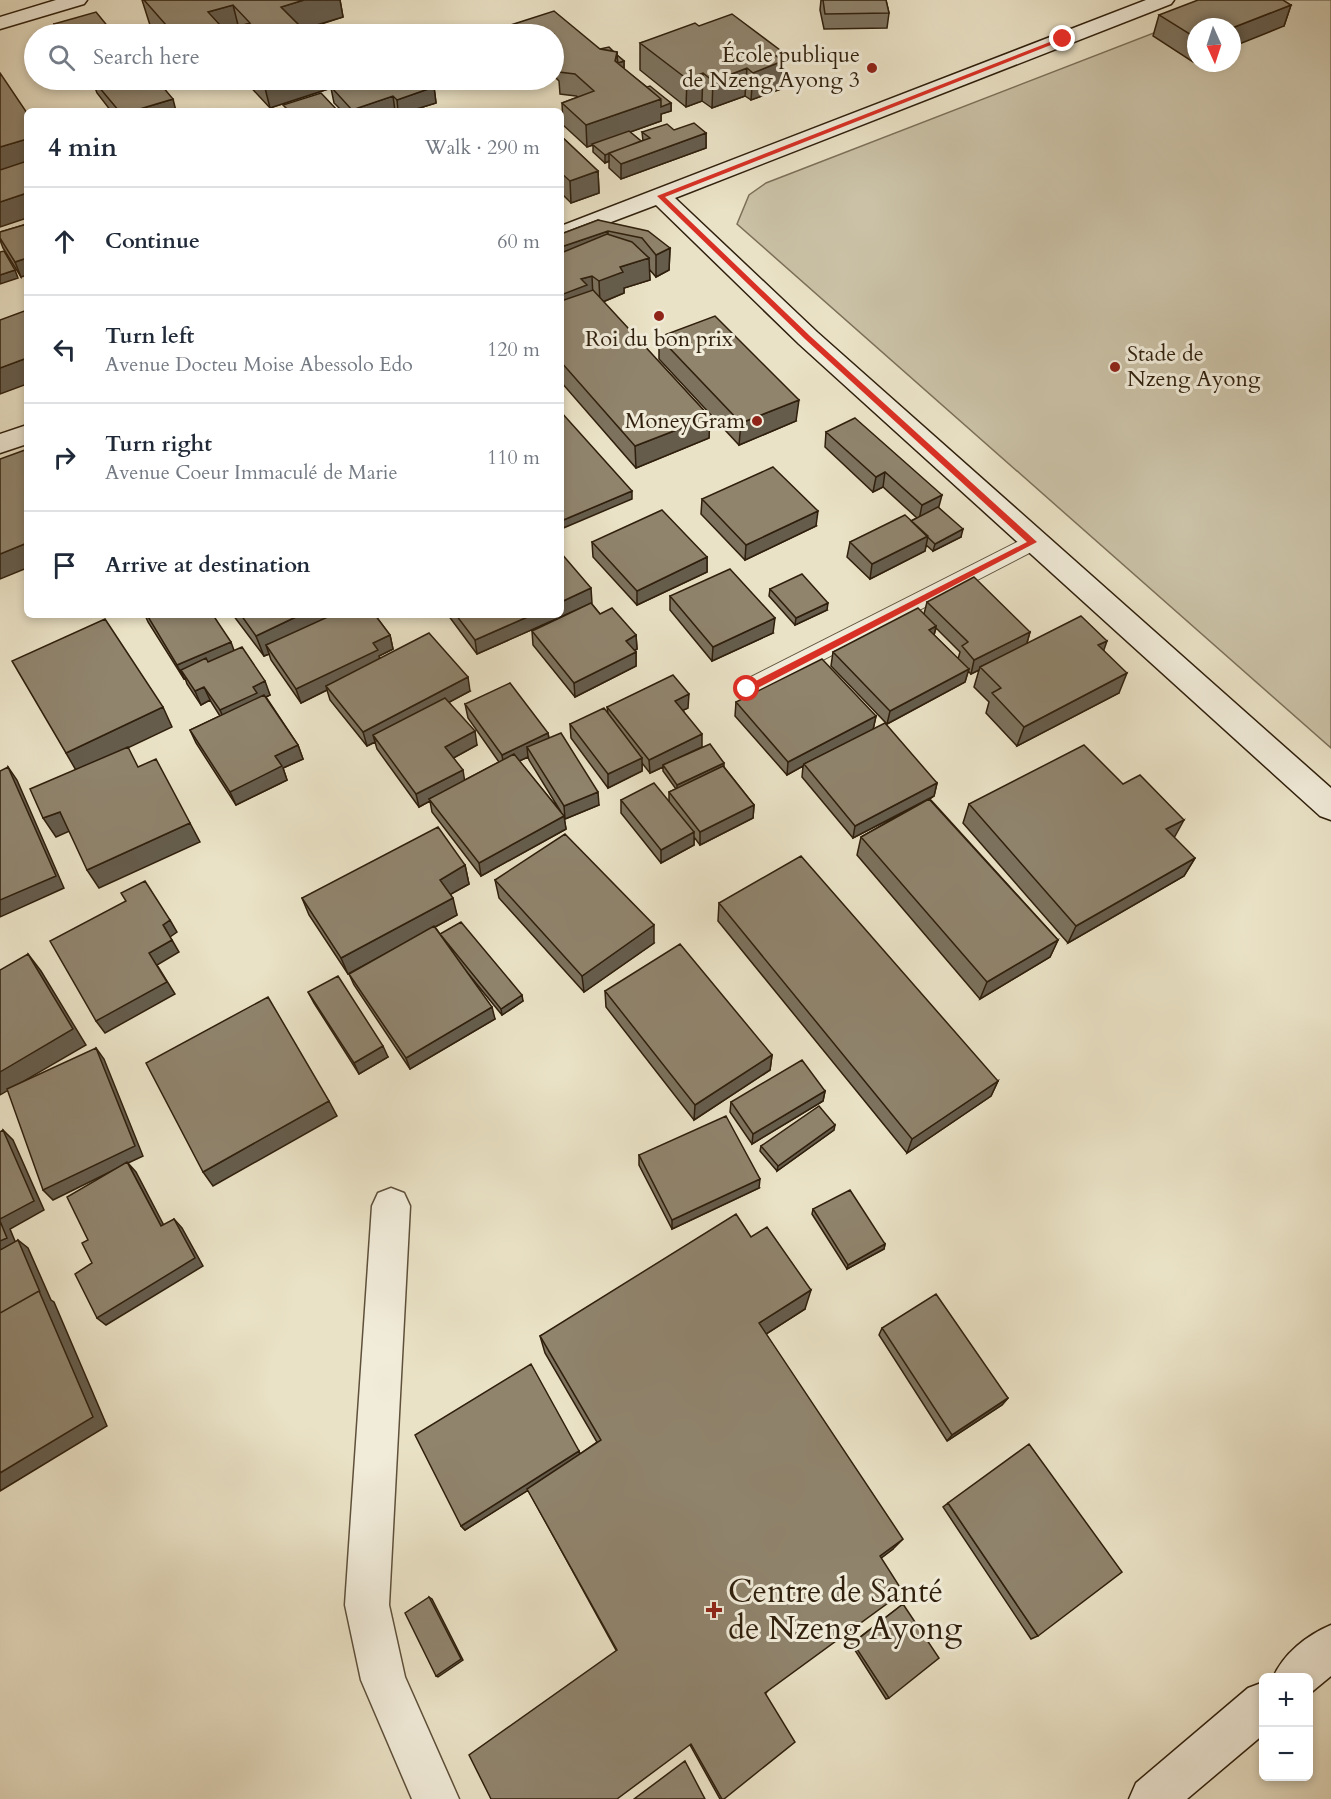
<!DOCTYPE html>
<html lang="en">
<head>
<meta charset="utf-8">
<style>
	:root { --surface:#fff; --page:#f6f6f7; --text:#1f2937; --muted:#747a83; --line:#e0e1e3 }
	body { margin:0; font-family:Cardo,serif; background:var(--page); color:var(--text) }
	.controls { position:absolute; right:18px; bottom:18px; display:grid; overflow:hidden; border-radius:9px; box-shadow:0 3px 9px #0003 }
	.controls button { width:54px; height:54px; display:grid; place-items:center; padding:0; border:0; border-bottom:2px solid var(--line); background:var(--surface); color:var(--text); font:30px sans-serif }
	.compass { position:absolute; left:1187px; top:18px; width:54px; height:54px; border-radius:50%; background:var(--surface); box-shadow:0 3px 9px #0003; rotate:177deg }
	.stop { position:absolute; width:18px; height:18px; margin:-14px; border:4px solid #d93025; border-radius:50%; background:#fff }
	.stop.end { background:#d93025; border-color:#fff; box-shadow:0 2px 6px #0008 }
	.list { margin:0; padding:0; list-style:none }
	h2 { display:flex; justify-content:space-between; align-items:center; height:78px; margin:0; padding:0 24px; font-size:26px }
	h2 small { font-size:20px; font-weight:400; color:var(--muted) }
	.list li { display:grid; grid-template-columns:39px 1fr auto; gap:18px; align-items:center; box-sizing:border-box; height:108px; padding:0 24px; border-top:2px solid var(--line) }
	.list b { display:block; font-size:22px; white-space:nowrap }
	.list p { margin:0; font-size:20px; white-space:nowrap; color:var(--muted) }
	.list em { font-size:20px; font-style:normal; color:var(--muted) }
	.icon { flex:none; width:33px; height:33px; fill:none; stroke:currentColor; stroke-width:2; stroke-linecap:round; stroke-linejoin:round }
	.map { position:relative; flex:none; width:1331px; height:1799px; overflow:hidden }
	.search { position:absolute; background:var(--surface); box-shadow:0 3px 9px #0003; left:24px; top:24px; width:540px; height:66px; display:flex; align-items:center; gap:15px; box-sizing:border-box; padding:0 21px; border-radius:33px; color:var(--muted); font-size:22px }
	.panel { position:absolute; background:var(--surface); box-shadow:0 3px 9px #0003; left:24px; top:108px; width:540px; height:510px; border-radius:9px }
	.map>svg:first-child { display:block }
</style>
</head>
<body>
<div class="map">
<svg width="1331" height="1799" viewBox="0 0 1331 1799">
	<rect width="100%" height="100%" fill="#eae2c6"/>
	<filter id="stains"><feTurbulence type="fractalNoise" baseFrequency=".00333" numOctaves="4"/><feColorMatrix values="0 0 0 0 .2 0 0 0 0 .09 0 0 0 0 .02 0 0 0 .5 -.17"/></filter>
	<radialGradient id="worn" r=".72"><stop offset=".6" stop-color="#630" stop-opacity="0"/><stop offset="1" stop-color="#630" stop-opacity=".3"/></radialGradient>
	<path fill="#cac1a6" stroke="#7c7059" stroke-width="1.5" fill-rule="evenodd" d="M1239 0H1331V748L737 224 749 195 766 183ZM1196 27H1232V63H1196Z"/>
	<g fill="none" stroke-linecap="round" stroke-linejoin="round">
		<defs>
			<path id="service" d="M1033 534 1041 537 1044 542 1041 547 755 695 747 698 739 695 735 689 739 683Z"/>
			<path id="minor" d="M391 1188 404 1193 410 1206 389 1605 405 1677 459 1799H412L361 1680 345 1605 372 1206 378 1193Z"/>
			<path id="secondary" d="M56 0H87L84 4 0 29V17Z
				M1146 0H1174L1171 4 675 198 817 332 1331 788V820L1320 816 799 344 656 205 561 241V226Z
				M27 425V444L0 453V434Z
				M1331 1625V1676L1308 1695V1678H1273C1283 1654 1307 1635 1331 1625Z
				M1264 1682V1734L1187 1799H1129L1136 1783 1248 1688Z"/>
		</defs>
		<use href="#service" stroke="#5e503a" stroke-width="2"/>
		<use href="#minor" stroke="#5e503a" stroke-width="3"/>
		<use href="#secondary" stroke="#2f1f0c" stroke-width="3"/>
		<use href="#service" fill="#f1ecda" fill-rule="evenodd"/>
		<use href="#minor" fill="#f1ecda" fill-rule="evenodd"/>
		<use href="#secondary" fill="#f1ecda" fill-rule="evenodd"/>
	</g>
	<path fill="#7c725e" stroke="#2f1f0c" stroke-width="1.5" fill-rule="evenodd" d="M142 0H340L343 17 303 30 308 34H158L150 25Z
		M821 0H886L889 13 887 28 824 29 820 10Z
		M1291 5 1284 26 1196 27V61L1193 62 1153 36 1159 15Z
		M54 24 114 34H115H57Z
		M699 26 784 53 781 89 751 100 745 96 712 108 702 101 686 107 640 70V43Z
		M554 34 600 49 617 52V55L624 61V69L647 87 671 103V111L661 114V121L630 132 641 141H643L642 132 674 130 706 133V148L621 179 609 168V161L605 163 593 152V145L587 147 563 125 562 103 578 97 576 96 560 94 559 81 554 76Z
		M92 80H146L176 111H111L97 93Z
		M244 80H425L434 87 436 103 410 111H342L334 103 331 88 270 108Z
		M463 80H490L469 86Z
		M561 136 598 171 599 193 571 203 561 193Z
		M598 220 670 248 669 270 656 277 649 269 650 280 624 288V293L603 302 710 417 709 438 636 468 561 382V234Z
		M27 224 21 277 3 248 0 240V232Z
		M659 337 796 421 739 445 659 359Z
		M826 432 939 508 961 537 933 551 926 545 925 551 870 579 847 557 850 542 911 521 917 518 883 487 873 492 825 447Z
		M702 499 816 526 745 560 701 514Z
		M592 542 707 557V572L637 605 593 557Z
		M770 589 827 610 795 625 769 596Z
		M670 596 773 633 712 661 670 610Z
		M927 602 1030 632 1027 643 1104 651 1119 693 1017 746 986 713 989 702 974 687 979 670 971 674 968 671 965 682 887 724 831 666 833 652 924 614ZM936 628 960 652 958 659 934 635Z
		M591 603 600 614 636 635 637 649 634 651 636 652V666L575 697 533 645 532 631 574 611 477 654 448 615H561L592 603Z
		M145 615H213L234 651 270 695 266 697 298 745 303 759 283 768 287 780 236 805 196 743 190 730 220 716 210 700 201 705 187 684 185 678 184 679 148 622Z
		M233 615H375L390 635 393 649 379 656 380 658 470 691 449 702 477 745 453 758 465 780 499 762 468 718 465 704 548 733 549 738 599 805 565 819 564 818 566 829 481 876 432 812 430 801 419 807 377 749 375 742 367 746 330 700 327 690 301 703 271 660 269 654 264 656ZM528 757 529 760 561 812 519 761Z
		M736 702 876 716 873 729 937 783 934 796 930 799 1058 940 1050 957 980 999 857 855 861 837 925 801 853 838 802 777 803 766 787 775 735 716Z
		M607 707 688 708 683 710 702 747 724 767 754 805 753 818 700 845 694 837V845L661 863 621 813V800L669 802V792L676 789 663 771V767L650 773 642 763V771L608 788 571 738 570 724 608 714Z
		M969 804 1195 858 1184 876 1068 943 963 823Z
		M465 865 469 884 450 894 457 915 435 927 440 934 523 1001 502 1015 466 971 495 1019 410 1069 354 985 349 974 362 966 348 974 309 915 302 898Z
		M495 880 654 943 584 992 499 898Z
		M719 903 998 1081 991 1096 907 1153 718 921Z
		M605 991 772 1055 770 1070 694 1120 606 1007Z
		M308 992 388 1057 359 1074 314 1003Z
		M825 1091 823 1101 752 1144 730 1112 731 1102Z
		M834 1130 777 1171 760 1151 761 1146Z
		M639 1155 759 1188 672 1229 639 1165Z
		M813 1209 885 1244 884 1249 847 1269 812 1214Z
		M751 1237 805 1309 766 1334 893 1549 881 1558 766 1693 724 1799H720L690 1745 616 1650 528 1490 465 1530 461 1526 579 1451 580 1454 597 1442 545 1353 540 1336Z
		M882 1328 1008 1398 1002 1405 947 1441 879 1335Z
		M948 1503 1038 1636 1031 1639 943 1507Z
		M903 1604 889 1698 886 1699 851 1644Z"/>
	<path fill="#655c4c" stroke="#2f1f0c" stroke-width="1.5" d="M304 0H340L343 17 287 34 281 7Z
		M233 5 240 33 219 32 220 34H188L208 12Z
		M1291 5 1284 26 1232 47V28Z
		M617 52 618 63 624 61V69L615 61Z
		M784 53 781 89 751 100 753 73 776 56Z
		M747 68 745 96 712 108 713 81Z
		M703 73 702 101 686 107 687 79Z
		M263 80H356L270 108Z
		M468 80H490L469 86Z
		M434 87 436 103 410 111H398L397 100Z
		M393 96 395 111H352V110Z
		M173 99 176 111H133Z
		M661 99 671 103V111L661 114V121L594 145 592 144 593 145 587 147 586 125Z
		M706 133V148L621 179V164Z
		M27 139V164L0 172V147Z
		M609 153V161L605 163V155Z
		M598 171 599 193 571 203 570 181Z
		M27 193V218L0 227V202Z
		M608 231V253L561 269V247Z
		M670 248 669 270 656 277V255Z
		M27 258V275L21 277 15 262Z
		M649 258 650 280 624 288V293L600 303 599 281 620 267Z
		M15 270 18 278 0 284V275Z
		M592 276 593 298 561 318V295L581 279Z
		M27 358V384L0 394V368Z
		M799 400 796 421 739 445 741 423Z
		M710 417 709 438 636 468 635 446Z
		M885 472 883 487 873 492 876 477Z
		M632 491V499L561 529V521Z
		M942 495 938 510 919 520 922 505Z
		M818 511 816 526 745 560 746 545Z
		M963 529 961 537 933 551 935 544Z
		M928 536 925 551 870 579 872 564Z
		M27 543V568L0 579V554Z
		M707 557V572L637 605V591Z
		M591 588 592 603 477 654 475 640 532 615H561V602Z
		M828 603 827 610 795 625 796 618Z
		M300 615H349L266 645 269 654 264 656 256 636Z
		M775 618 773 633 712 661 713 647Z
		M936 626 933 640 929 630Z
		M1030 632 1026 646 980 667 979 670 971 674 974 660Z
		M390 635 393 649 379 656 381 665 326 686 327 690 301 703 296 689 373 643Z
		M636 635 637 649 626 655V641Z
		M1107 641 1100 661 1098 645Z
		M231 642 236 656 181 670 184 678V679L177 665Z
		M636 652V666L575 697 574 683Z
		M969 669 965 682 887 724 890 711Z
		M1127 673 1119 693 1017 746 1024 727Z
		M468 677 470 691 377 741 373 735 375 742 367 746 363 732Z
		M265 681 270 695 260 700 226 724 220 710 253 687Z
		M204 687 210 700 201 705 195 691Z
		M689 694 688 708 675 714V701Z
		M163 707 172 727 77 772 66 753Z
		M876 716 873 730 804 764 803 766 787 775 788 762Z
		M475 731 477 745 448 761 445 747Z
		M548 733 550 746 527 747 528 757 504 768 502 755Z
		M702 734V747L663 765V767L650 773 649 760Z
		M298 745 303 759 283 768 287 780 236 805 230 792 275 756Z
		M642 758V771L608 788V774Z
		M724 763V769L677 791V785Z
		M8 767 17 780 64 888 0 917V900Z
		M463 770 465 783 429 799 430 801 419 807 416 794Z
		M937 783 934 796 853 838 855 826Z
		M598 792 599 805 565 819 564 806Z
		M754 805 753 818 700 845V832Z
		M60 812 72 830 56 837 43 818Z
		M564 816 566 829 481 876 479 863Z
		M1184 820 1174 838 1166 829Z
		M190 823 200 842 99 888 87 870Z
		M694 832V845L661 863V850Z
		M1195 858 1184 876 1068 943 1076 926Z
		M465 865 469 884 444 898 440 880Z
		M453 898 457 915 348 974 341 958Z
		M170 920 177 932 170 937 163 925Z
		M654 925V943L584 992 582 976Z
		M172 940 179 952 157 965 175 994 105 1033 96 1021 149 953Z
		M1058 940 1050 957 980 999 987 982Z
		M28 954 41 971 86 1045 0 1095V1072Z
		M522 995 523 1001 502 1015 501 1009Z
		M492 1007 495 1019 410 1069 406 1058Z
		M383 1046 388 1057 359 1074 354 1063Z
		M96 1048 104 1059 143 1156 128 1163 136 1172 169 1235 161 1226 128 1163 53 1200 43 1190Z
		M772 1055 770 1070 694 1120 695 1105Z
		M998 1081 991 1096 907 1153 912 1139Z
		M825 1091 823 1101 752 1144 753 1134Z
		M329 1101 337 1116 213 1186 203 1172Z
		M835 1125 834 1130 777 1171 778 1166Z
		M3 1130 13 1140 44 1210 10 1229 17 1246 0 1255V1219Z
		M760 1179 759 1188 672 1229V1220Z
		M174 1219 182 1228 203 1266 106 1325 97 1318Z
		M18 1240 28 1248 51 1300 54 1302 107 1426 0 1491V1473Z
		M885 1244 884 1249 847 1269 848 1265Z
		M811 1290 805 1309 755 1341 759 1323Z
		M1008 1398 1002 1405 947 1441 952 1435Z
		M579 1451 581 1457 465 1530 461 1526Z
		M903 1539 893 1549 871 1566 880 1556Z
		M429 1597 432 1599 463 1660 438 1677 436 1676Z"/>
	<path fill="#90846d" stroke="#2f1f0c" stroke-width="1.5" d="M144 0H304L281 7 308 34H221L219 32 250 23 233 5 208 12 220 25 188 34H174Z
		M823 0H886L889 13 825 14Z
		M1198 0H1283L1291 5 1232 28 1196 27V38L1159 15Z
		M554 11 600 49 617 52 615 61 661 99 586 125 562 103 594 91 575 74 559 72 560 61 554 56V34H483Z
		M96 12 114 34H62L54 24Z
		M732 14 784 53 776 56 783 61 753 73 747 68 713 81 703 73 687 79 640 43 695 23 699 26Z
		M609 47 613 51 600 49Z
		M617 55 624 61 618 63Z
		M0 73 27 113V139L0 147Z
		M93 80H146L148 82 157 80 173 99 133 111H119Z
		M355 80H425L434 87 397 100 393 96 352 110 331 87Z
		M650 86 671 103 661 107V99L647 87Z
		M321 93 338 111H281L287 109 283 105Z
		M694 123 706 133 621 164 609 153 650 138 642 132 667 124 674 130Z
		M629 131 641 141 605 155 592 144Z
		M561 136 598 171 570 181 561 173Z
		M27 161V193L0 202V170Z
		M598 220 648 231 670 248 656 255 642 238 608 231 561 247V234Z
		M27 224V258L15 262 0 238V232Z
		M607 234 632 242 649 258 620 267 623 272 599 281 592 276 581 279 587 285 561 295V253Z
		M4 251 15 270 0 275V252Z
		M593 290 710 417 635 446 561 362V301Z
		M27 310V358L0 368V320Z
		M715 316 799 400 741 423 659 337Z
		M561 412 632 491 561 521Z
		M855 418 942 495 922 505 885 472 876 477 826 432Z
		M25 450 27 454V543L0 554V459Z
		M773 467 818 511 746 545 702 499Z
		M938 507 963 529 935 544 911 521Z
		M662 510 707 557 637 591 592 542Z
		M905 515 928 536 872 564 850 542Z
		M561 553 591 588 561 602Z
		M730 569 775 618 713 647 670 596Z
		M802 574 828 603 796 618 770 589Z
		M974 577 1030 632 974 660 962 646 968 642 927 602Z
		M591 603 600 614 612 608 636 635 626 641 636 652 574 683 532 631Z
		M918 608 936 626 929 630 969 669 890 711 833 652Z
		M147 615H213L231 642 177 665Z
		M241 615H300L256 636Z
		M332 615H375L390 635 373 643 378 650 296 689 266 645Z
		M456 615H532L475 640Z
		M1081 616 1107 641 1098 645 1127 673 1024 727 992 693 1001 688 980 667Z
		M105 619 163 707 66 753 12 661Z
		M429 633 468 677 363 732 326 686Z
		M242 647 265 681 253 687 257 693 220 710 204 687 195 691 181 670 206 658 208 662Z
		M822 659 876 716 788 762 736 702Z
		M673 675 689 694 675 701 702 734 649 760 607 707Z
		M510 683 548 733 502 755 465 704Z
		M264 695 298 745 275 756 282 766 230 792 190 730Z
		M445 698 475 731 445 747 463 770 416 794 373 735Z
		M604 708 642 758 608 774 570 724Z
		M885 723 937 783 855 826 804 764Z
		M561 733 598 792 564 806 527 747Z
		M710 744 724 763 677 785 663 765Z
		M1084 745 1123 784 1140 775 1184 820 1166 829 1195 858 1076 926 969 804Z
		M128 747 138 767 156 759 190 823 87 870 60 812 43 818 30 789Z
		M514 754 564 816 479 863 429 799Z
		M723 766 754 805 700 832 669 792Z
		M8 767 56 876 0 900V771Z
		M654 783 694 832 661 850 621 800Z
		M929 799 1058 940 987 982 861 837Z
		M438 827 465 865 440 880 453 898 341 958 302 898Z
		M565 834 654 925 582 976 495 880Z
		M801 856 998 1081 912 1139 719 903Z
		M145 881 170 920 163 925 172 940 149 953 167 982 96 1021 50 941 126 901 121 893Z
		M461 922 522 995 501 1009 440 934Z
		M434 926 492 1007 406 1058 349 974Z
		M680 944 772 1055 695 1105 605 991Z
		M28 954 73 1029 0 1072V970Z
		M338 976 383 1046 354 1063 308 992Z
		M268 997 329 1101 203 1172 146 1063Z
		M96 1048 135 1146 43 1190 7 1089Z
		M802 1060 825 1091 753 1134 731 1102Z
		M819 1106 835 1125 778 1166 761 1146Z
		M726 1116 760 1179 672 1220 639 1155Z
		M3 1130 34 1201 0 1219V1132Z
		M127 1162 161 1226 174 1219 195 1258 97 1318 75 1274 92 1263 82 1243 88 1240 67 1197Z
		M850 1190 885 1244 848 1265 813 1209Z
		M736 1214 751 1237 767 1227 811 1290 759 1323 903 1539 880 1556 903 1592 765 1693 795 1742 724 1799H722L691 1744 617 1799H491L469 1755 617 1650 527 1489 601 1440 540 1336Z
		M0 1221 7 1238 0 1241Z
		M18 1240 40 1292 39 1291 0 1313V1250Z
		M39 1291 93 1417 0 1473V1313Z
		M936 1294 1008 1398 952 1435 882 1328Z
		M531 1364 579 1451 461 1526 415 1435Z
		M1029 1444 1122 1572 1038 1636 948 1503Z
		M429 1597 461 1659 436 1676 405 1613Z
		M903 1604 939 1658 889 1698 853 1643Z
		M685 1761 705 1799H634Z"/>
	<path fill="#d93025" d="M1060 38 1066 39 665 197 810 336 1037 542 750 692H744V687L1027 542 805 339 657 196Z"/>
	<g fill="#8f2418" stroke="#f1ecda" stroke-width="2">
		<circle cx="872" cy="68" r="6"/>
		<circle cx="659" cy="316" r="6"/>
		<circle cx="1115" cy="367" r="6"/>
		<circle cx="757" cy="421" r="6"/>
		<path d="M711 1601h6v6h6v6h-6v6h-6v-6h-6v-6h6z"/>
	</g>
	<g text-anchor="middle" dominant-baseline="central" stroke-width="6" stroke-linejoin="round" paint-order="stroke">
		<g font-size="22" fill="#2f1f0c" stroke="#f1ecda" text-anchor="end">
			<text x="860" y="55">École publique<tspan x="860" dy="25">de Nzeng Ayong 3</tspan></text>
			<text x="659" y="339" text-anchor="middle">Roi du bon prix</text>
			<text x="1127" y="354" text-anchor="start">Stade de<tspan x="1127" dy="25">Nzeng Ayong</tspan></text>
			<text x="745" y="421">MoneyGram</text>
		</g>
		<g font-size="32" fill="#2f1f0c" stroke="#f1ecda" text-anchor="start">
			<text x="728" y="1592">Centre de Santé<tspan x="728" dy="37">de Nzeng Ayong</tspan></text>
		</g>
	</g>
	<rect width="100%" height="100%" filter="url(#stains)"/>
	<rect width="100%" height="100%" fill="url(#worn)"/>
</svg>
<div class="controls">
<button>+</button>
<button>−</button>
</div>
<svg class="compass" viewBox="-18 -18 36 36"><path d="M0-13l5 13h-10z" fill="#e53935"/><path d="M0 13l5-13h-10z" fill="#747a83"/></svg>
<div class="stop" style="left:747px;top:689px"></div>
<div class="stop end" style="left:1063px;top:39px"></div>
<div class="search"><svg class="icon" aria-label="search" viewBox="0 0 24 24"><circle cx="10" cy="10" r="6"/><path d="M15 15l6 6"/></svg>Search here</div>
<section class="panel">
<h2>4 min<small>Walk · 290 m</small></h2>
<ul class="list">
<li><svg class="icon" aria-label="ahead" viewBox="0 0 24 24"><path d="M12 20V5M6 11l6-6 6 6"/></svg><div><b>Continue</b></div><em>60 m</em></li>
<li><svg class="icon" aria-label="left" viewBox="0 0 24 24"><path d="M17 20v-9H6M10 6l-5 5 5 5"/></svg><div><b>Turn left</b><p>Avenue Docteu Moise Abessolo Edo</p></div><em>120 m</em></li>
<li><svg class="icon" aria-label="right" viewBox="0 0 24 24"><path d="M7 20v-9h11M14 6l5 5-5 5"/></svg><div><b>Turn right</b><p>Avenue Coeur Immaculé de Marie</p></div><em>110 m</em></li>
<li><svg class="icon" aria-label="arrive" viewBox="0 0 24 24"><path d="M6 21V4h12l-3 4 3 4H6"/></svg><div><b>Arrive at destination</b></div></li>
</ul>
</section>
</div>
</body>
</html>
